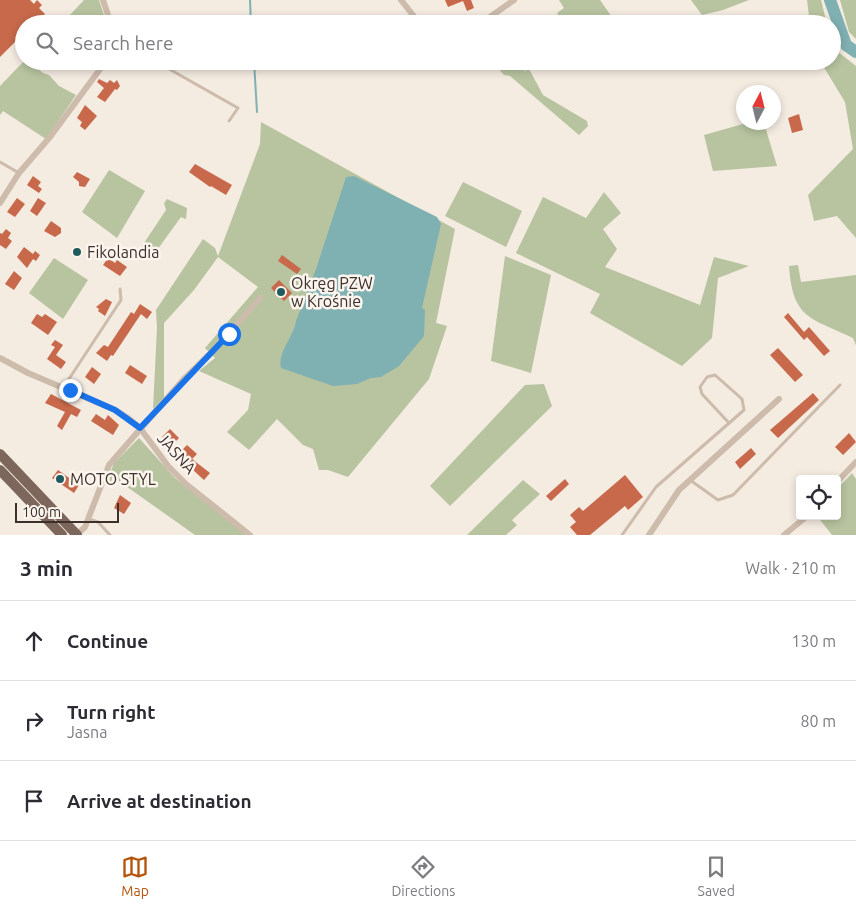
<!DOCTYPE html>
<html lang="en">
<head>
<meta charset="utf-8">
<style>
	:root { --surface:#fff; --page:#f7f7f7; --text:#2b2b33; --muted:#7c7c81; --line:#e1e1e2; --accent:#b45309 }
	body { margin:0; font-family:Ubuntu,sans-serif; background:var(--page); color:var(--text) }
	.controls { position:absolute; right:15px; bottom:15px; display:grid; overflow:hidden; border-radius:5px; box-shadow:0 2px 8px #0003 }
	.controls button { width:45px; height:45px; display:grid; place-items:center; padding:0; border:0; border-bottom:1px solid var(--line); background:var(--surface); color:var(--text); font:25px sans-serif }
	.compass { position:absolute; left:736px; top:85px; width:45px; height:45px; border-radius:50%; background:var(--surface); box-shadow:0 2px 8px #0003; rotate:7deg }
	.scale { position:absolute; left:15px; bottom:12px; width:104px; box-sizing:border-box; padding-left:5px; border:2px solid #3b302b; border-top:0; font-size:14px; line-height:18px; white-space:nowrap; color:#3b302b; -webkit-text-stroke:4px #fbf5ee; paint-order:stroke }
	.stop { position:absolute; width:15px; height:15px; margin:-11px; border:4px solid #1a73e8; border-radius:50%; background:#fff }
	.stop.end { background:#1a73e8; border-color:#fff; box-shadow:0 1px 5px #0008 }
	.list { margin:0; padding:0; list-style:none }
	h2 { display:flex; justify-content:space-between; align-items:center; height:65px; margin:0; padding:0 20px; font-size:21px }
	h2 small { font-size:16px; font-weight:400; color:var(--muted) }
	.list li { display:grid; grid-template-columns:32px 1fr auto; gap:15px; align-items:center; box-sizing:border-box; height:80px; padding:0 20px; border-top:1px solid var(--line) }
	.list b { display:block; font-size:19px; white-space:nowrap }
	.list p { margin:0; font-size:16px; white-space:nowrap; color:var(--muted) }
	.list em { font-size:16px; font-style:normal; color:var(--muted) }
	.icon { flex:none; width:28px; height:28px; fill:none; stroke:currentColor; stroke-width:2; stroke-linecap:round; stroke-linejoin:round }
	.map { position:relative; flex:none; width:856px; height:535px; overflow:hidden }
	.search { position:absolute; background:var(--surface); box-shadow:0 2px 8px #0003; left:15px; right:15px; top:15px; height:55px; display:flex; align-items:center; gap:12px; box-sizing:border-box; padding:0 18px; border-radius:28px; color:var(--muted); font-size:19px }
	.sheet { height:305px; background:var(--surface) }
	nav { display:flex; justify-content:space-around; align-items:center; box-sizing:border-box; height:70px; border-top:1px solid var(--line); background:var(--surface); font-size:14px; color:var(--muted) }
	nav a { display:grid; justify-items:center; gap:2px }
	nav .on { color:var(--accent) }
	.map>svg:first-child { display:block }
</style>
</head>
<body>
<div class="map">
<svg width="856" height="535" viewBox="0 0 856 535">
	<rect width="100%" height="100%" fill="#f4ebe1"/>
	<path fill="#b8c4a0" d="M84 0H99L107 24H79L68 17Z
		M559 0H600L614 20 610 24H564L557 13 564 8Z
		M691 0H749L723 10 702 15Z
		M807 0H821L827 24H810Z
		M840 0H856V39L849 32Z
		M832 39 837 51 856 66V238L837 216 814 221 808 195 853 149 845 102 820 61H832Z
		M24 61H29L43 73 49 75 59 86 76 95 46 139 3 111 0 115V86Z
		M499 61H519L524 64 525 72 528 67 543 95 587 121 588 126 579 135 510 76 504 75 495 65Z
		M261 122 455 229 436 323 447 326 429 379 348 477 328 470H319L313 449 303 445 277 419 249 450 227 432 248 410 251 394 199 371 215 358 205 348 258 287 218 257 194 290 164 323V398L153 409 157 328 156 310 203 239 215 248 218 256 260 144Z
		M750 122 764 123 777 166 713 171 704 135Z
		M109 170 145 191 117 238 82 212Z
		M463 182 522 211 506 247 445 216Z
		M604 192 621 213 603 229 617 249 605 267 700 305 714 257 749 266 718 278 712 338 682 366 590 313 600 294 516 253 543 197 586 218Z
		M167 199 187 208 186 219 181 217 152 257 140 249 166 210 164 203Z
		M505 256 551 275 531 373 491 361Z
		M54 258 88 280 63 319 29 293Z
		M798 265 801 282 856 275V345L853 338C809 317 793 319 789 266Z
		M544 384 552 406 450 506 430 486 525 385Z
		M139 438 175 478 247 535H195L113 477 109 487 105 485 114 463Z
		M852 473 856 479V535H832L817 516H837V489Z
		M523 480 540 494 512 520 517 525 506 535H467Z"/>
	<path fill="#7fb0b2" d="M354 176 437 217 441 224 422 308 425 310 424 336 399 366 381 377 371 378 357 384 333 386 281 368C277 352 294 337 296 321L316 269 346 177Z"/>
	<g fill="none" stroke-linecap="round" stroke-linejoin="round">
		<path stroke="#7fb0b2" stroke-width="2" d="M250 0 251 24
			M254 61 257 112"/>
		<path stroke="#7fb0b2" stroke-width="12" d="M830 0 846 45 856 52"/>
	</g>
	<path fill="#c8694b" d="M0 0H30L34 4 37 0 42 5 39 8 45 14 36 24H24V36L21 40 19 38 0 57Z
		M445 0H471L474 8 467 11 463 1 448 7Z
		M99 79 107 83 110 80 114 83 117 80 120 86 117 90 115 89 105 102 97 97 104 88 97 82Z
		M85 105 97 116 85 130 80 126 82 122 77 118Z
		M799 114 803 130 792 133 788 118Z
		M195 164 232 185 226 195 211 186 210 187 189 172Z
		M77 172 90 179 85 187 79 186V182L73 177Z
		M33 176 41 182 38 186 42 189 39 193 27 185Z
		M17 198 25 204 15 217 7 212Z
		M38 198 46 203 37 216 30 211Z
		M51 221 61 228V233L55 237 44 231Z
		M6 229 11 233 8 238 12 241 6 249 0 245V233L2 234Z
		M24 247 33 254 35 251 40 255 36 261 33 259 27 268 17 257Z
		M282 255 301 269 297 274 278 261Z
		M108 258 115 263 117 260 127 267 120 276 103 265Z
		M14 271 22 278 14 290 5 284Z
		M279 280 292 293 284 301 271 288Z
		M106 299 112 302 105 316 98 311 99 309 96 307Z
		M140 304 152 312 147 319 141 314 113 356 111 355 107 361 96 353 104 345 108 347 131 312 134 314Z
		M788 313 804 332 809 327 830 351 824 356 807 337 804 340 784 317Z
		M37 314 42 317 45 314 57 322 48 335 31 323Z
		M55 340 63 345 56 355 66 362 61 369 47 359 55 347 51 345Z
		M778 348 803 375 795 382 770 355Z
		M130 365 147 376 142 384 125 373Z
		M92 367 101 374 94 384 85 377Z
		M813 393 819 400 778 438 770 430Z
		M51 394 81 410 77 417 71 414 62 430 57 426 65 412 45 403Z
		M96 414 105 420 108 415 119 425 113 435 91 421Z
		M170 429 179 438 171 446 162 437Z
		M849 433 856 442 843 455 835 447Z
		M187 445 197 454 192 459 210 473 204 480 181 459 186 454 182 450Z
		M751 448 756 454 740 469 735 462Z
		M58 470 79 485 74 493 52 478Z
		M625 475 643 497 628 510 625 506 590 535H577L570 527 576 522 570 515 579 507 583 511Z
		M565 479 569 484 551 501 546 496Z
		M120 495 131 503 124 514 114 508Z"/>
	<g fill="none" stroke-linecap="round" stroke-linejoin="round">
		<path stroke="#cdbbac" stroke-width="3" d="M155 61 238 108 229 121
			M0 162 19 173
			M63 388 121 300 120 289
			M690 480 718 500 733 495 840 385
			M89 519 98 522 110 535
			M622 535 656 487 744 410 742 399 715 375 707 377 700 387 702 394 729 423"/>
		<path stroke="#cdbbac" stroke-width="6" d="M103 0 111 24
			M401 0 420 24
			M480 24 514 0
			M0 203 19 173 50 137 106 61
			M0 358 28 373 115 410 128 418 140 428 168 466 186 484 250 535
			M837 482 856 462
			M76 535 85 527 109 465 183 380 217 347 260 298
			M649 535 679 490 779 399
			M784 535 807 516"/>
		<path stroke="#7d675c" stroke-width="10" d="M0 454 77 535
			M0 470 62 535"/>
	</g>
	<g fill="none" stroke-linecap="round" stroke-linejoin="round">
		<path stroke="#1a73e8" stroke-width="6" d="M70 390 115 410 140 428 229 334"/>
	</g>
	<g fill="#1f5a5e" stroke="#fbf5ee" stroke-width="2">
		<circle cx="77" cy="252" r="5"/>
		<circle cx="281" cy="292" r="5"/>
		<circle cx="60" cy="479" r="5"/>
	</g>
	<g text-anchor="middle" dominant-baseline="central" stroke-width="5" stroke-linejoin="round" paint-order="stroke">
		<g font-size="16" fill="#3b302b" stroke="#fbf5ee" text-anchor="start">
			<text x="87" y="252">Fikolandia</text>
			<text x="291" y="283">Okręg PZW<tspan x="291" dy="18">w Krośnie</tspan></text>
			<text x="70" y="479">MOTO STYL</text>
		</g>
		<g font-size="16" fill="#3b302b" stroke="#fbf5ee">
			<text transform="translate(177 453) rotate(48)">JASNA</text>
		</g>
	</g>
</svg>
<div class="controls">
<button><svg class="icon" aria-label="locate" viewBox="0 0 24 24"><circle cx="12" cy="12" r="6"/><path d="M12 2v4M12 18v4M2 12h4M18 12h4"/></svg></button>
</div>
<svg class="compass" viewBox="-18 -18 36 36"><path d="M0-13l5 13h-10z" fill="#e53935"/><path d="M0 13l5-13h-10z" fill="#7c7c81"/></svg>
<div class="scale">100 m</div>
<div class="stop" style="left:229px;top:334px"></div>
<div class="stop end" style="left:70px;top:390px"></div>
<div class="search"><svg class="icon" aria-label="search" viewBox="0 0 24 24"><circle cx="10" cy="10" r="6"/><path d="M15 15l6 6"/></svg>Search here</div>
</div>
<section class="sheet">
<h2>3 min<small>Walk · 210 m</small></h2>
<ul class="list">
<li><svg class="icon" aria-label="ahead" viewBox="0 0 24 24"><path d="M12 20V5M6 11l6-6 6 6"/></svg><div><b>Continue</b></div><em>130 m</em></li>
<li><svg class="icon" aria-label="right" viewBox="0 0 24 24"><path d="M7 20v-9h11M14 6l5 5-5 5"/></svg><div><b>Turn right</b><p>Jasna</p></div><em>80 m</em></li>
<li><svg class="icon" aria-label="arrive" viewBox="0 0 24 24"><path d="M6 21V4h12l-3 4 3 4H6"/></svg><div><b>Arrive at destination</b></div></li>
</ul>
</section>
<nav>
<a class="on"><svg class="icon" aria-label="map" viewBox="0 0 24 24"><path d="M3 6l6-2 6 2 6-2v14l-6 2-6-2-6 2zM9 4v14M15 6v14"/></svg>Map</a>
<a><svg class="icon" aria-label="directions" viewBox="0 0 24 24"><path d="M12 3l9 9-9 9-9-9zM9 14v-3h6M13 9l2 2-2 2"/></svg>Directions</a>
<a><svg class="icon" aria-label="saved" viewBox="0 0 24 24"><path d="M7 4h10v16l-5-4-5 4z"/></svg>Saved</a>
</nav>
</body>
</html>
